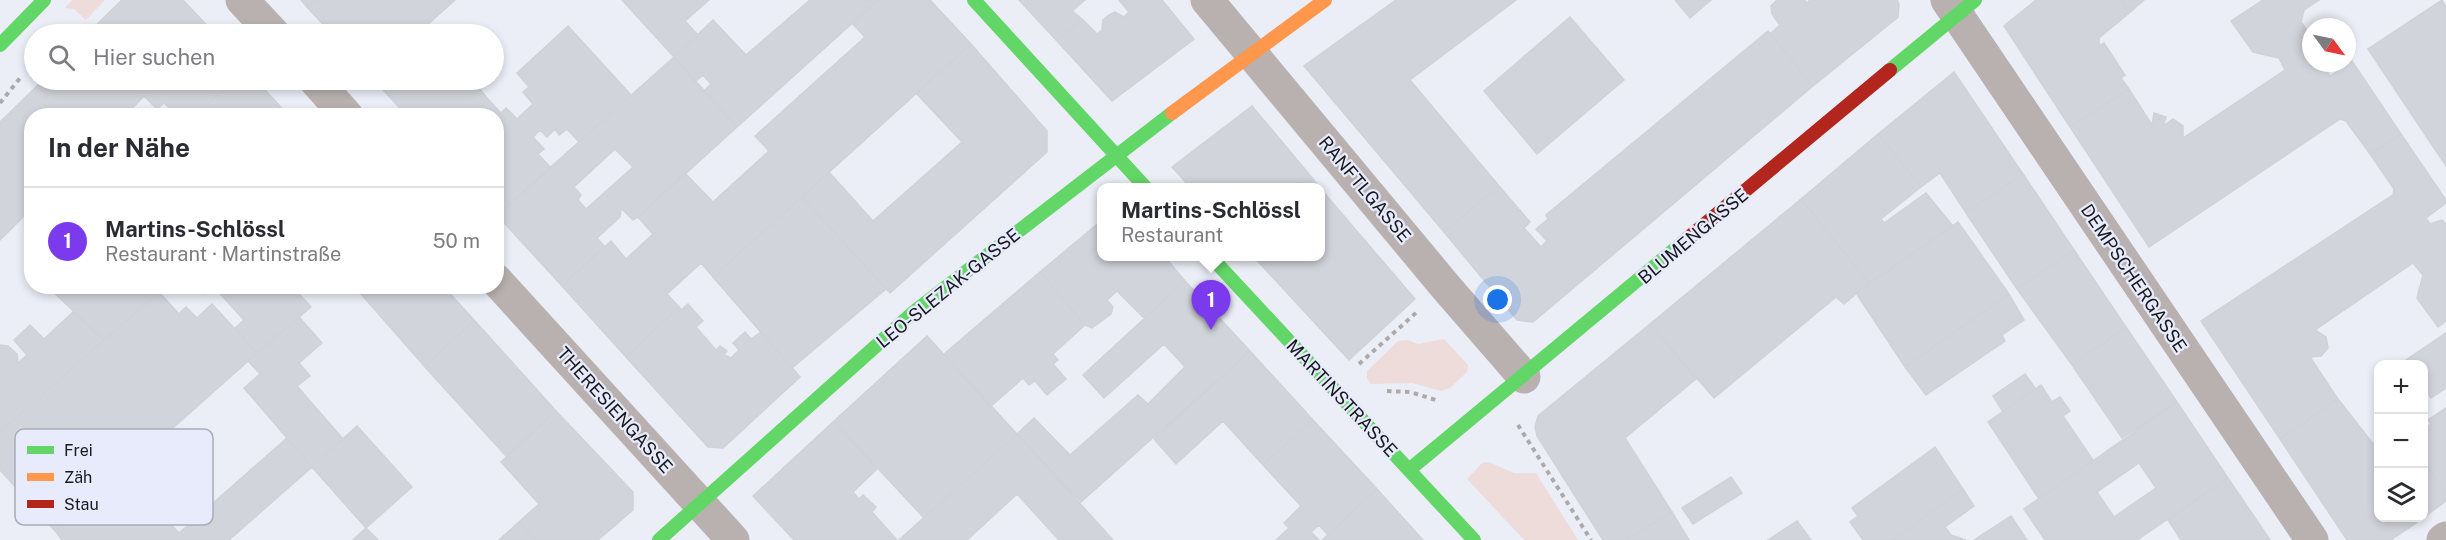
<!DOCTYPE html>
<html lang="de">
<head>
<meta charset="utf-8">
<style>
	:root { --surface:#fff; --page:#f2f2f3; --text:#2b2b33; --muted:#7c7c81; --line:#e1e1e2; --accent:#7c3aed }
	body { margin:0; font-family:"Public Sans",sans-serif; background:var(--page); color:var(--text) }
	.controls { position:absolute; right:18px; bottom:18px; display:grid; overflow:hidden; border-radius:12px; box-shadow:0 3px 9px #0003 }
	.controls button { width:54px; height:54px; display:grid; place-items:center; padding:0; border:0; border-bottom:2px solid var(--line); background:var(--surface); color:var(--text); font:30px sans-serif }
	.compass { position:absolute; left:2302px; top:18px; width:54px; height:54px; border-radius:50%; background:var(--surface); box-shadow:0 3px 9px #0003; rotate:123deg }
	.you { position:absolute; left:1498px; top:300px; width:21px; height:21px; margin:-15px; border:4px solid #fff; border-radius:50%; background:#1a73e8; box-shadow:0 0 0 9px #1a73e833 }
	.badge { display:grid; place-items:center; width:39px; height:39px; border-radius:50%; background:var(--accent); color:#fff; font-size:20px; font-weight:700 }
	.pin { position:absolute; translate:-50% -50px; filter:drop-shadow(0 2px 3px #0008) }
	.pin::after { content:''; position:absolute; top:32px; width:21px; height:18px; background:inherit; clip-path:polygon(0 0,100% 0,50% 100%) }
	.popup { position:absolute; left:1097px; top:183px; width:228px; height:78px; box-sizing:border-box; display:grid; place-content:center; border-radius:12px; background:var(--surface); filter:drop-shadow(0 2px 4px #0005); font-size:20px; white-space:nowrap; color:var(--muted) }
	.popup b { font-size:22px; color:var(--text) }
	.popup::after { content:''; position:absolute; left:50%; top:100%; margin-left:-12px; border:12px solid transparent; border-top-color:var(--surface) }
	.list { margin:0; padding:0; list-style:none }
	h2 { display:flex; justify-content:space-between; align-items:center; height:78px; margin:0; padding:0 24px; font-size:26px }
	h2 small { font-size:20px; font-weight:400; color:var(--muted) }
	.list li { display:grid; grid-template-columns:39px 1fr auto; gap:18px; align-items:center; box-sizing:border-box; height:108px; padding:0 24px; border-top:2px solid var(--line) }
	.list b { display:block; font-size:22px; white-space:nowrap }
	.list p { margin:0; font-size:20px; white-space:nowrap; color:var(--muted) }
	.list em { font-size:20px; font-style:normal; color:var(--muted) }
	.icon { flex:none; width:33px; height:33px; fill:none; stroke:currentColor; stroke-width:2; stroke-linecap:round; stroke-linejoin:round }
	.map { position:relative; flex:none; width:2446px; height:540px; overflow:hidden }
	.search { position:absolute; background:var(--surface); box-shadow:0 3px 9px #0003; left:24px; top:24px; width:480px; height:66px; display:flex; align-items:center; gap:15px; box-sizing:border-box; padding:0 21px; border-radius:33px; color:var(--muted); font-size:22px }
	.panel { position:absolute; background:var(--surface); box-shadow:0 3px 9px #0003; left:24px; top:108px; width:480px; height:186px; border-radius:24px }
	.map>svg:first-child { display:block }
</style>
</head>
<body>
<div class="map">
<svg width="2446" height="540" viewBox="0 0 2446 540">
	<rect width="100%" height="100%" fill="#ebeef6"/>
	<path fill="#eedcda" d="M72 0H105L86 20 74 9 65 8Z
		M1444 339 1468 365 1467 372 1450 388 1441 391 1412 383 1371 384 1367 378V371L1398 341 1408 340 1418 344Z
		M1489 462 1514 473H1536L1578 540H1524L1467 479 1482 463Z"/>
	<path fill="#d2d4db" stroke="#d0d2d9" stroke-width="1.5" fill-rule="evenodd" d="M122 0H183L215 34H87Z
		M301 0H315L307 7Z
		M315 0H455L417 34H332L307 7Z
		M622 0H709L685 21 698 35 674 57Z
		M810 0H878L737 127 704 91 711 84 703 75 695 82 674 57 713 20 746 55Z
		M878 0H930L971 44 713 277 701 263 667 294 679 307 626 357 562 286 611 241 626 259 653 234 638 217 685 173 713 202 769 151 755 136 865 37 852 23Z
		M1019 0H1085L1072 11 1082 19 1057 41Z
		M1119 0H1162L1194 39 1112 101 1057 41 1082 19 1097 34 1102 30 1103 20 1109 15 1115 12 1124 17 1129 12Z
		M1396 0H1516L1410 80 1499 186 1444 232 1304 66Z
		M1675 0H1711L1690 18Z
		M1777 0H1804L1807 3 1810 0H1897L1899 4 1898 17 1813 86 1770 34 1780 25 1772 14 1771 6Z
		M2036 0H2121L2129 13 2099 38V46L2104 43 2125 75 2121 78 2129 89 2070 127 2004 26Z
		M2121 0H2144L2129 13Z
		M2263 0H2319L2304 10 2301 22 2311 36V63H2336L2328 72 2330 76 2352 61 2401 134 2370 154 2346 121 2340 119 2149 247 2070 127 2129 89 2152 125 2154 113 2166 117 2163 126 2173 119 2183 126V138L2285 70 2279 58 2253 52 2231 21Z
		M2442 0 2446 7V166L2368 49Z
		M1570 17 1624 80 1537 154 1484 91Z
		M568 26 631 95 579 142 567 129 559 135 555 129 547 137 540 130 533 137 544 149 538 154 551 168 497 215 496 116H470L488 99 501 113 506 108 517 119 533 104 523 92 529 87 517 73Z
		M424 28 430 34H417Z
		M1768 31 1813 86 1533 322 1517 320 1444 232 1499 186 1530 222 1524 228 1541 247 1547 241 1536 229 1548 219 1546 215Z
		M971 44 1047 131V152L890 293 802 197 829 172 873 221 962 142 916 93Z
		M674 57 737 127 638 217 633 220 621 208 620 217 597 238 605 247 562 286 497 215ZM615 149 633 167 586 209 578 200 581 195 574 187Z
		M1954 72 2023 174 1966 213 1940 173 1921 187 1878 134Z
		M43 80H234L194 116H178L164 103 157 109 144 96 125 116H32V214L29 211 0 240V122Z
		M234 80H256L289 116H194Z
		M374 80H472L488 99 470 116H407Z
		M1252 106 1308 173 1292 188H1191L1172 167Z
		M1878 134 1921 187 1881 219 1884 223 1926 193 1953 226 1869 283 1801 199Z
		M2401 134 2446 200V203L2426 218 2430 224 2442 220 2446 224V321L2438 327 2417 298 2423 275 2413 263 2315 330 2326 337 2328 348 2321 356 2310 357 2338 399 2280 439 2201 321 2393 195 2394 189 2370 154Z
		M1308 173 1320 188H1292Z
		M2023 174 2074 250 2017 289 1966 213Z
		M1320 188 1415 299 1349 360 1253 256H1320Z
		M802 197 886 289 792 368 713 277Z
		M1801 199 1869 283 1844 304 1836 297 1714 398 1650 324Z
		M1102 220V256H1164L1185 281 1144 318 1117 291 1107 300 1113 307 1111 314 1092 328 1085 325 1040 272Z
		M1958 222 2009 294 1905 367 1856 293Z
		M2074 250 2126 327 2072 365 2017 289Z
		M1040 272 1085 325 1053 354 1058 360 1053 364 1066 379 1047 395 1035 381 1029 385 1023 378 990 407 944 354Z
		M1185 281 1250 351 1081 502 1017 434 1034 418 1070 455 1138 395 1148 404 1185 367 1164 344 1104 398 1083 375Z
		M47 286H166L104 340Z
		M197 286H212L204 294Z
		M213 286H292L311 307 257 353 235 328 244 320Z
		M354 286H443L474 320 425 367Z
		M159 292 179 314 186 307 197 318 212 304 257 353 56 532 0 470V432Z
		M2009 294 2024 320 2002 335 2005 341 1926 395 1905 367Z
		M688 304 703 321 696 327 716 350 720 346 727 351 724 355 731 358 739 350 733 343 745 332 751 339 761 332 800 377 723 448 708 447 626 357 679 307 681 310Z
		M73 312 104 340 0 432V345L8 346 17 354 18 363 27 355 14 340 30 325 44 339Z
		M299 317 322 343 299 363 310 376 297 386 343 439 312 467 244 388 260 374 248 361Z
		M474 320 556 411 506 456 425 367Z
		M1650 324 1696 379 1625 438 1672 512 1626 540H1603L1537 436 1535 427 1538 416Z
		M2126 327 2177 402 2122 438 2072 365Z
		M2446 333V388L2431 398 2424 387V364H2409L2406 360Z
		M927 336 1017 434 924 518 834 421Z
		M1250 351 1313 420 1263 465 1223 421 1176 464 1154 439Z
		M2025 374 2035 388 2003 412 1993 396Z
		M2041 385 2052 402 2060 397 2070 411 2063 416 2093 460 2039 499 1988 422Z
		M2338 399 2378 450 2375 454 2378 458V518H2423L2391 540H2347L2280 439Z
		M2177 402 2228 478 2137 540H2045L2024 509ZM2139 463 2156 488 2114 517 2097 492Z
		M2446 408V495L2424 461V429L2431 424 2428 420Z
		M556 411 633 492V510L598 540H536L519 522 539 504 501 462Z
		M1313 420 1377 489 1328 535 1319 525 1311 532 1319 540H1276L1289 528 1284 523 1301 506 1263 465Z
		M834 421 877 469 853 492 859 499 863 495 876 507 872 512 897 540H794L753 496Z
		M357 426 412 487 366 528 312 467Z
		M1017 434 1113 540H1059L1017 494 967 540H899Z
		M287 438 312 467 229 540H62L56 532 116 477 135 497 141 492 179 533Z
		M1935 447 1963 489 1893 540H1863L1850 522 1858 516 1852 508Z
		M2424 461 2446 495V501L2424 517Z
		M1731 477 1742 493 1693 524 1682 508Z
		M2228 478 2270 540H2181L2168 520Z
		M1377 489 1423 540H1322L1328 535Z
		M1963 489 1974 506 1945 527 1951 535 1966 540H1893Z
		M1672 512 1689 540H1626Z
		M2011 516 2027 540H1974Z
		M1797 521 1811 540H1768Z
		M519 522 536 540H499Z
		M366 528 378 540H353Z"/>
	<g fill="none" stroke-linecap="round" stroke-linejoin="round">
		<path stroke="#aea9ab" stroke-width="4" stroke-dasharray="4.5 4.5" stroke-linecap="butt" d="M0 103 20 78
			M1359 364 1418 311
			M1387 391 1410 392 1436 400
			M1518 425 1591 540"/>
		<path stroke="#b9b1b0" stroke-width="33" d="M242 0 274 34
			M1207 0 1445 286 1524 377
			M1947 0 2312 540
			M315 80 347 116
			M496 280 733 540
			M2443 540 2446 538"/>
		<path stroke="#63d668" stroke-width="14" d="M974 0 1146 188
			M0 45 44 0
			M1890 70 1975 0
			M1210 256 1474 540
			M1409 470 1687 239
			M659 540 915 311 1172 113"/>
		<path stroke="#ff974d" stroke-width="14" d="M1172 113 1325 0"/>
		<path stroke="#b3261e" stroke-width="14" d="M1687 239 1890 70"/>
	</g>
	<g text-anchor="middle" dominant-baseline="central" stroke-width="4.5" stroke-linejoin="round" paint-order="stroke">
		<g font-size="18" fill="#17191e" stroke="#e7ebfb">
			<text transform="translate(1365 189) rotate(50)">RANFTLGASSE</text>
			<text transform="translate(1693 236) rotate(-40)">BLUMENGASSE</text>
			<text transform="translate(2134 278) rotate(56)">DEMPSCHERGASSE</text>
			<text transform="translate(948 288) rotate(-39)">LEO-SLEZAK-GASSE</text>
			<text transform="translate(1342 398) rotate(47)">MARTINSTRASSE</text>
			<text transform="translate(615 410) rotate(48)">THERESIENGASSE</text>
		</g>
	</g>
	<rect x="15" y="429" width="198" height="96" rx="9" fill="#e7ebfb" stroke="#a9acb9" stroke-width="1.5"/>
	<rect x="27" y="446" width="27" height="8" fill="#63d668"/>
	<rect x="27" y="473" width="27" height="8" fill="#ff974d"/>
	<rect x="27" y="500" width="27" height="8" fill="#b3261e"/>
	<g font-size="16" fill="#17191e">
		<text x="64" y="456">Frei</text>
		<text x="64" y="483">Zäh</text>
		<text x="64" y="510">Stau</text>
	</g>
</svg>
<div class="controls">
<button>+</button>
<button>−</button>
<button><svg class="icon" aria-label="layers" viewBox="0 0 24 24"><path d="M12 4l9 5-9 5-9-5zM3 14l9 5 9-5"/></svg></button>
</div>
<svg class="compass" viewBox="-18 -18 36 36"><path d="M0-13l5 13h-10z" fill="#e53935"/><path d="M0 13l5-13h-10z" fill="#7c7c81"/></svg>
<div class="you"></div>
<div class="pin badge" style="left:1211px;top:330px">1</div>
<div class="popup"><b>Martins-Schlössl</b>Restaurant</div>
<div class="search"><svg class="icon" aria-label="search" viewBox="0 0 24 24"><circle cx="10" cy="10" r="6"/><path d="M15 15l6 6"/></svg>Hier suchen</div>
<section class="panel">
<h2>In der Nähe<small></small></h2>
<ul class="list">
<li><span class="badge">1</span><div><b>Martins-Schlössl</b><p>Restaurant · Martinstraße</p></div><em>50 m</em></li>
</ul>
</section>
</div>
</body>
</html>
